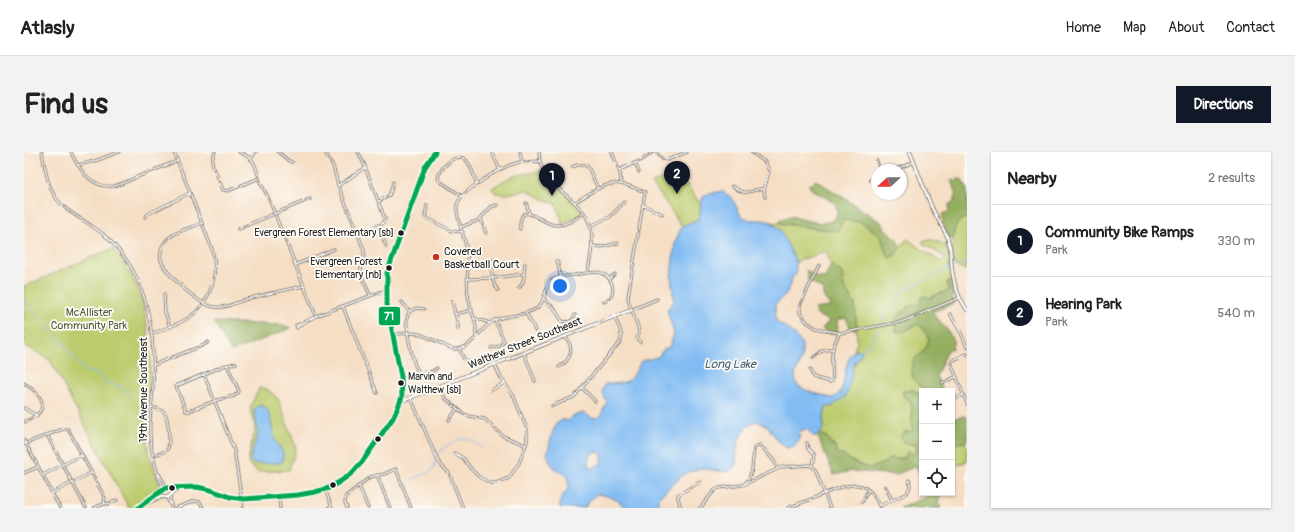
<!DOCTYPE html>
<html lang="en">
<head>
<meta charset="utf-8">
<style>
	:root { --surface:#fff; --page:#f2f2f2; --text:#202124; --muted:#757577; --line:#e0e0e0; --accent:#111827 }
	body { margin:0; font-family:Pangolin,sans-serif; background:var(--page); color:var(--text) }
	.controls { position:absolute; right:12px; bottom:12px; display:grid; overflow:hidden; border-radius:0px; box-shadow:0 1px 3px #0004 }
	.controls button { width:36px; height:36px; display:grid; place-items:center; padding:0; border:0; border-bottom:1px solid var(--line); background:var(--surface); color:var(--text); font:20px sans-serif }
	.compass { position:absolute; left:847px; top:12px; width:36px; height:36px; border-radius:50%; background:var(--surface); box-shadow:0 1px 3px #0004; rotate:248deg }
	.you { position:absolute; left:536px; top:134px; width:14px; height:14px; margin:-10px; border:3px solid #fff; border-radius:50%; background:#1a73e8; box-shadow:0 0 0 6px #1a73e833 }
	.badge { display:grid; place-items:center; width:26px; height:26px; border-radius:50%; background:var(--accent); color:#fff; font-size:13px; font-weight:700 }
	.pin { position:absolute; translate:-50% -33px; filter:drop-shadow(0 1px 2px #0008) }
	.pin::after { content:''; position:absolute; top:21px; width:14px; height:12px; background:inherit; clip-path:polygon(0 0,100% 0,50% 100%) }
	.list { margin:0; padding:0; list-style:none }
	h2 { display:flex; justify-content:space-between; align-items:center; height:52px; margin:0; padding:0 16px; font-size:17px }
	h2 small { font-size:13px; font-weight:400; color:var(--muted) }
	.list li { display:grid; grid-template-columns:26px 1fr auto; gap:12px; align-items:center; box-sizing:border-box; height:72px; padding:0 16px; border-top:1px solid var(--line) }
	.list b { display:block; font-size:15px; white-space:nowrap }
	.list p { margin:0; font-size:13px; white-space:nowrap; color:var(--muted) }
	.list em { font-size:13px; font-style:normal; color:var(--muted) }
	.icon { flex:none; width:22px; height:22px; fill:none; stroke:currentColor; stroke-width:2; stroke-linecap:round; stroke-linejoin:round }
	.map { position:relative; flex:none; width:943px; height:356px; overflow:hidden; border-radius:0px }
	header { display:flex; align-items:center; gap:24px; box-sizing:border-box; height:56px; padding:0 20px; background:var(--surface); border-bottom:1px solid var(--line) }
	header strong { font-size:19px }
	nav { display:flex; gap:22px; margin-inline-start:auto; font-size:14px }
	.intro { display:flex; align-items:center; justify-content:space-between; box-sizing:border-box; height:96px; padding:0 24px }
	h1 { margin:0; font-size:28px }
	.button { padding:10px 18px; border-radius:0px; background:var(--accent); color:#fff; font-size:14px; font-weight:700 }
	main { display:flex; gap:24px; padding:0 24px }
	aside { flex:1; background:var(--surface); border-radius:0px; box-shadow:0 1px 3px #0004 }
	.map>svg:first-child { display:block }
</style>
</head>
<body>
<header>
<strong>Atlasly</strong>
<nav><a>Home</a><a>Map</a><a>About</a><a>Contact</a></nav>
</header>
<div class="intro"><h1>Find us</h1><a class="button">Directions</a></div>
<main>
<div class="map">
<svg width="943" height="356" viewBox="0 0 943 356">
	<rect width="100%" height="100%" fill="#fdfcf7"/>
	<filter id="ink" filterUnits="userSpaceOnUse"><feTurbulence type="fractalNoise" baseFrequency=".025" numOctaves="2"/><feDisplacementMap in="SourceGraphic" scale="8" xChannelSelector="R" yChannelSelector="G"/><feConvolveMatrix kernelMatrix="1 2 1 2 8 2 1 2 1" color-interpolation-filters="sRGB"/></filter>
	<filter id="wash" filterUnits="userSpaceOnUse"><feTurbulence type="fractalNoise" baseFrequency=".012" numOctaves="4" result="noise"/><feDisplacementMap in="SourceGraphic" scale="16" xChannelSelector="R" yChannelSelector="G"/><feGaussianBlur stdDeviation="0.9" result="paint"/><feColorMatrix in="noise" values="0 0 0 0 0 0 0 0 0 0 0 0 0 0 0 0 0 1.4 0 .05"/><feComposite in="paint" operator="in"/></filter>
	<g filter="url(#wash)">
		<rect width="100%" height="100%" fill="#f5dec4"/>
		<path fill="#bccb6d" stroke="#6c7444" d="M518 17 560 61 539 72 532 52 517 46 503 38 483 42 471 41 468 36C476 31 484 25 494 23 503 21 510 22 518 17Z
			M654 20 677 53 675 67 658 74 628 31Z
			M940 66H943V118L931 114C927 104 928 82 933 72 934 69 937 68 940 66Z
			M820 68 836 70 845 75 857 85 862 101 871 103 876 95 883 87 914 108 919 110 921 105 898 91 900 88H909L922 93 928 129H924L926 138 914 142 894 153H886L875 164 880 179 889 173 895 172 905 186C904 191 903 195 900 198 898 202 893 203 891 207 883 218 889 231 900 236L901 239H898V244L890 238 879 239V244L887 249C889 259 887 269 889 279L880 292 893 293 891 302C881 306 873 306 864 309 859 310 855 314 850 315 839 318 823 305 813 301V296L806 291 803 285 796 282 800 275 799 269 802 253C834 247 820 222 836 204L831 200 829 202 833 190 831 153 820 135 818 121 807 113 802 99 772 110 756 77 747 70 801 78Z
			M89 96C97 107 106 119 112 132 124 161 127 196 126 228 125 245 121 262 122 279 123 302 132 323 140 343L109 356H105L26 208 0 193V133L1 134Z
			M235 236 243 237 254 247 272 296 265 318 234 320 224 312V307L231 277 226 256Z
			M941 290 943 295V309L928 315V292Z"/>
		<path fill="#95af60" stroke="#58663e" d="M937 27 943 36V66C932 67 930 78 929 87H926C922 80 916 71 919 62L925 59V52L930 50 932 43 927 28Z
			M792 28 857 70 862 78 872 86 876 95 871 103 865 106 862 101 857 85 845 75 836 70 820 68 813 79 756 71 757 67 768 64C778 68 811 78 813 61 813 58 812 54 811 51L787 37 785 33Z
			M807 113 818 121 820 135 831 153 833 177H827L822 166 813 168 814 180 805 182 798 177 805 169 793 163 790 157 805 155 806 153 800 146 798 137 784 128 782 118 792 125 801 126Z
			M924 129H928L931 141 928 145 931 151 908 160 925 180 930 191 928 193 929 196 924 198 912 224 920 239H901L900 236C889 231 883 218 891 207 893 204 898 202 900 198 903 195 904 191 905 186L895 172C886 174 880 183 872 179V166L886 153H894L897 151 896 147 897 145 902 144 906 146 914 142 926 138 923 132Z
			M190 170 259 173 267 176 207 200Z
			M890 238 898 244V268L896 275 898 279V328L892 314 871 323 828 319 810 323 793 283 796 282 803 285 806 291 813 296V301L820 303 828 310 845 316 858 312 863 309 865 306 869 305 873 307 881 306 883 299 891 302 893 293 880 292 877 285 880 280 889 279C887 269 889 259 887 249L879 244V239Z
			M940 264 943 265V289L942 290 928 292V267Z
			M904 341H918L914 350 917 356H905L904 354 900 356H876L905 344Z"/>
		<path fill="#82bcf3" stroke="#4f6c88" fill-rule="evenodd" d="M698 39 708 46 717 64 726 68H738L747 70 756 77 772 110V123L768 125C767 139 761 143 751 153L752 169 767 179 778 192V207L771 222 772 232C781 239 786 240 797 243 800 243 805 246 808 246 828 242 814 196 838 198L836 204 830 211 824 239 821 245 807 255 802 254 799 269 800 275 796 282 790 285 783 277 776 279 775 288 771 294 763 296C754 291 749 283 744 274L732 269 722 275 714 289 712 312 708 317 701 320 677 316 660 322 636 344 632 356H601C594 346 585 344 573 342L562 353 561 356H536C535 347 539 343 545 336L543 323 531 317 525 308 523 302 528 282 532 272 540 267 542 269 546 267 548 264 560 261 568 266H575L583 251 578 239 581 232C605 231 607 231 617 209L634 205 639 198 646 194 650 181 643 158 650 149 647 125 651 90 658 74 675 67 678 48 680 43ZM572 299 578 302V311L567 317 564 311 566 303Z
			M237 253C248 257 247 275 250 285 252 292 256 295 259 301V309L256 311 230 312 228 311 226 308 234 281 230 258 233 255Z"/>
		<g fill="none" stroke-linecap="round" stroke-linejoin="round">
			<path stroke="#82bcf3" stroke-width="1" d="M0 148 35 187 60 218 75 223 84 232 96 234 106 243
				M856 172 863 158 880 139 904 126 930 114 943 111
				M838 198 845 193 855 177
				M413 304C418 294 436 284 446 288 451 290 456 293 459 297
				M388 327C401 322 411 322 412 306"/>
		</g>
	</g>
	<g filter="url(#ink)">
		<g fill="none" stroke-linecap="round" stroke-linejoin="round">
			<defs>
				<path id="street" d="M18 0C21 16 23 32 32 46 41 59 55 65 68 74 84 84 97 99 107 115 128 151 131 196 129 236 128 252 125 267 126 282 126 297 131 312 135 326 137 330 139 333 139 337
					M47 0C55 18 68 37 90 34 98 32 106 28 113 25 126 20 140 14 153 9
					M191 0 189 5 188 11 199 38 204 39 235 26
					M215 0C230 6 232 13 235 27 237 33 241 39 244 45L292 164
					M254 0 265 9 268 10
					M301 0 309 14 314 33 340 98C341 106 338 111 337 118 337 126 343 135 346 143
					M468 0 476 18
					M496 0 498 10
					M515 0C515 38 560 43 567 77 570 91 566 106 564 120
					M588 0 596 21 597 32
					M632 0 638 7 643 8 663 0
					M727 0 741 10 745 19 740 39 741 45
					M227 6 232 0
					M853 9 856 18
					M611 11 615 20
					M54 13 71 9 95 0
					M548 15 553 13H562L565 17 574 37
					M595 18 618 8 629 0
					M870 18 890 10
					M846 28 853 25
					M314 33C324 29 331 21 341 16
					M708 34C712 36 716 40 720 40 727 42 732 35 740 37
					M438 44 417 30 414 27C414 18 431 0 441 7 447 12 450 25 453 32
					M355 49C367 44 366 43 369 30
					M551 50C565 43 579 29 597 32 605 33 613 37 621 40L604 145C605 158 615 169 615 182L613 185 616 190
					M502 51 505 61
					M403 53 401 65 428 79 439 80
					M619 53 638 62
					M121 65 124 62 166 41
					M457 67 462 81
					M178 71C167 76 148 80 141 90 137 95 136 102 137 108 141 122 176 154 191 155 201 157 213 150 223 147 242 142 261 138 280 134
					M354 74 362 94
					M566 74 586 65 600 50
					M437 75 455 68 467 55 473 53
					M214 77 286 47
					M496 77C495 45 517 72 531 73 542 74 551 67 560 61
					M334 82 358 72 361 67 340 12 334 0
					M568 94 578 95 594 91
					M469 108C467 117 467 131 474 138
					M532 109 534 111 536 124
					M271 113 310 97
					M795 114 776 153V161L783 170 792 176 816 181 877 170 935 146
					M444 127 469 126 500 122
					M585 127 591 122
					M495 136C502 130 499 120 501 112
					M140 142 141 160 146 175
					M520 147 530 156 538 169C544 171 549 169 551 163
					M428 149 434 173V177
					M378 150 386 160
					M319 155 353 241
					M400 157 394 156 387 158C385 161 383 163 383 167 382 177 388 208 393 218 400 222 407 221 413 216
					M607 158 633 147
					M502 161C504 167 510 173 511 179
					M432 162 448 158
					M926 162 937 181 943 195
					M450 166 452 175V184
					M466 171 450 166C448 159 445 151 444 143 442 129 445 114 443 100 442 86 431 66 433 53 436 39 478 15 492 11 500 9 508 10 516 9
					M276 172H277L273 176 272 173Z
					M277 172 292 164 362 138
					M127 182C138 178 149 174 159 169 185 155 196 125 188 97L150 0
					M369 183C391 178 396 182 416 191 420 193 425 196 430 197 448 198 455 177 469 169 482 162 501 165 513 156 522 149 520 138 526 129 533 124 542 124 550 123 563 121 580 115 587 130 590 135 589 140 587 145L580 150
					M435 196 440 207 447 211
					M467 196 476 194 480 189 471 168
					M500 201 511 229
					M943 202 929 208 927 211 943 252
					M789 206 798 199 808 197
					M129 213 180 193 184 190
					M203 213 215 239 214 241 210 244 193 248 165 259H162L152 234 199 214 212 211
					M535 215C547 208 551 196 541 184
					M786 218 789 225 806 230 808 229C810 220 807 212 808 203 808 196 812 188 815 182
					M180 222 210 298 219 356
					M394 227 396 220
					M0 231C21 245 27 259 0 270
					M918 231 932 225
					M416 234 421 246 440 262 445 264 461 267 479 284 501 293
					M558 236 571 249
					M468 238 480 231
					M387 246 413 307 417 313 425 321 439 356
					M928 248 939 243
					M528 254 550 245 596 190C600 182 594 173 590 165
					M127 255C132 256 137 257 141 261 144 266 147 293 143 298 140 301 133 302 129 303
					M0 256 13 264
					M425 268 433 257
					M24 282 25 287 62 356
					M0 288 36 356
					M783 291 784 297 790 303 788 314 792 319 806 356
					M0 292 39 277H44L81 346 80 352 70 356
					M430 301 439 306 447 317 455 325 466 331H472L485 326 495 311 503 290V277L489 243 477 226 471 213
					M0 321 14 315
					M135 322 143 336
					M19 323 58 303
					M353 323 366 356
					M721 331 725 327 728 317 730 297 733 294 736 293 750 309 753 316
					M335 334 344 356
					M861 334 868 348
					M301 337 308 356
					M28 341 67 321
					M146 345 147 352
					M255 345 256 356
					M143 346 148 356
					M838 350 844 338
					M80 351 83 352 93 348
					M855 354 882 342C886 338 887 334 885 328
					M152 356 170 349 176 350 179 356
					M304 356 307 354
					M323 356 321 351 322 344 346 325 360 322 372 317 387 356
					M657 356 654 346V343L667 335 676 330
					M676 356 691 338 695 336 719 333 758 315 785 313 788 314
					M764 356C777 351 790 346 802 341 827 331 844 325 856 356"/>
				<path id="secondary" d="M886 0 908 56 923 84 926 95 928 118 931 134 936 146 943 158
					M376 250 607 158
					M146 337C150 337 153 335 157 335 164 333 172 334 178 336 190 338 201 345 213 347 226 348 240 346 252 345 304 341 327 332 355 287 364 273 378 256 378 238 378 226 375 214 373 202 367 175 360 149 363 121L401 15 411 0
					M118 354 135 345H144L151 339 162 335
					M114 356 135 342 140 337H146"/>
			</defs>
			<use href="#street" stroke="#686057" stroke-width="3"/>
			<use href="#secondary" stroke="#686057" stroke-width="4"/>
			<use href="#street" stroke="#fff" stroke-width="1.5"/>
			<use href="#secondary" stroke="#fff" stroke-width="2.5"/>
			<defs>
				<path id="bus-1" d="M114 356 141 336 173 335 187 338 206 345 220 347 274 343 291 340 305 336 317 329 328 321 338 310 369 266 374 255 378 245 377 225 363 152V121L401 15 411 0"/>
			</defs>
			<use href="#bus-1" stroke="#fdfcf7" stroke-width="8"/>
			<use href="#bus-1" stroke="#00a651" stroke-width="5"/>
		</g>
	</g>
	<g fill="#1c1c1c" stroke="#fdfcf7" stroke-width="1.5">
		<circle cx="377" cy="81" r="3.5"/>
		<circle cx="365" cy="116" r="3.5"/>
		<circle cx="377" cy="231" r="3.5"/>
		<circle cx="354" cy="287" r="3.5"/>
		<circle cx="309" cy="333" r="3.5"/>
		<circle cx="148" cy="336" r="3.5"/>
	</g>
	<circle fill="#c8321e" stroke="#fdfcf7" stroke-width="1.5" cx="412" cy="105" r="4"/>
	<g text-anchor="middle" dominant-baseline="central" stroke-width="3.5" stroke-linejoin="round" paint-order="stroke">
		<g font-size="10" fill="#1c1c1c" stroke="#fdfcf7" text-anchor="end">
			<text x="370" y="81">Evergreen Forest Elementary [sb]</text>
			<text x="358" y="110">Evergreen Forest<tspan x="358" dy="13">Elementary [nb]</tspan></text>
			<text x="384" y="225" text-anchor="start">Marvin and<tspan x="384" dy="13">Walthew [sb]</tspan></text>
		</g>
		<g font-size="11" fill="#1c1c1c" stroke="#fdfcf7" text-anchor="start">
			<text x="420" y="99">Covered<tspan x="420" dy="13">Basketball Court</tspan></text>
		</g>
		<g font-size="11" fill="#545938" stroke="#fdfcf7">
			<text x="65" y="160">McAllister<tspan x="65" dy="13">Community Park</tspan></text>
		</g>
		<g font-size="11" fill="#1c1c1c" stroke="#fdfcf7">
			<text transform="translate(501 191) rotate(-22)">Walthew Street Southeast</text>
			<text transform="translate(119 238) rotate(-90)">19th Avenue Southeast</text>
		</g>
		<g font-size="12" font-style="italic" fill="#455c72" stroke="#fdfcf7">
			<text x="706" y="212">Long Lake</text>
		</g>
	</g>
	<rect stroke="#fdfcf7" stroke-width="1.5" x="354" y="154" width="23" height="20" rx="4" fill="#00a651"/>
	<g font-size="11" text-anchor="middle" font-weight="bold" fill="#fff">
		<text x="365" y="168">71</text>
	</g>
</svg>
<div class="controls">
<button>+</button>
<button>−</button>
<button><svg class="icon" aria-label="locate" viewBox="0 0 24 24"><circle cx="12" cy="12" r="6"/><path d="M12 2v4M12 18v4M2 12h4M18 12h4"/></svg></button>
</div>
<svg class="compass" viewBox="-18 -18 36 36"><path d="M0-13l5 13h-10z" fill="#e53935"/><path d="M0 13l5-13h-10z" fill="#757577"/></svg>
<div class="you"></div>
<div class="pin badge" style="left:528px;top:44px">1</div>
<div class="pin badge" style="left:653px;top:42px">2</div>
</div>
<aside>
<h2>Nearby<small>2 results</small></h2>
<ul class="list">
<li><span class="badge">1</span><div><b>Community Bike Ramps</b><p>Park</p></div><em>330 m</em></li>
<li><span class="badge">2</span><div><b>Hearing Park</b><p>Park</p></div><em>540 m</em></li>
</ul>
</aside>
</main>
</body>
</html>
